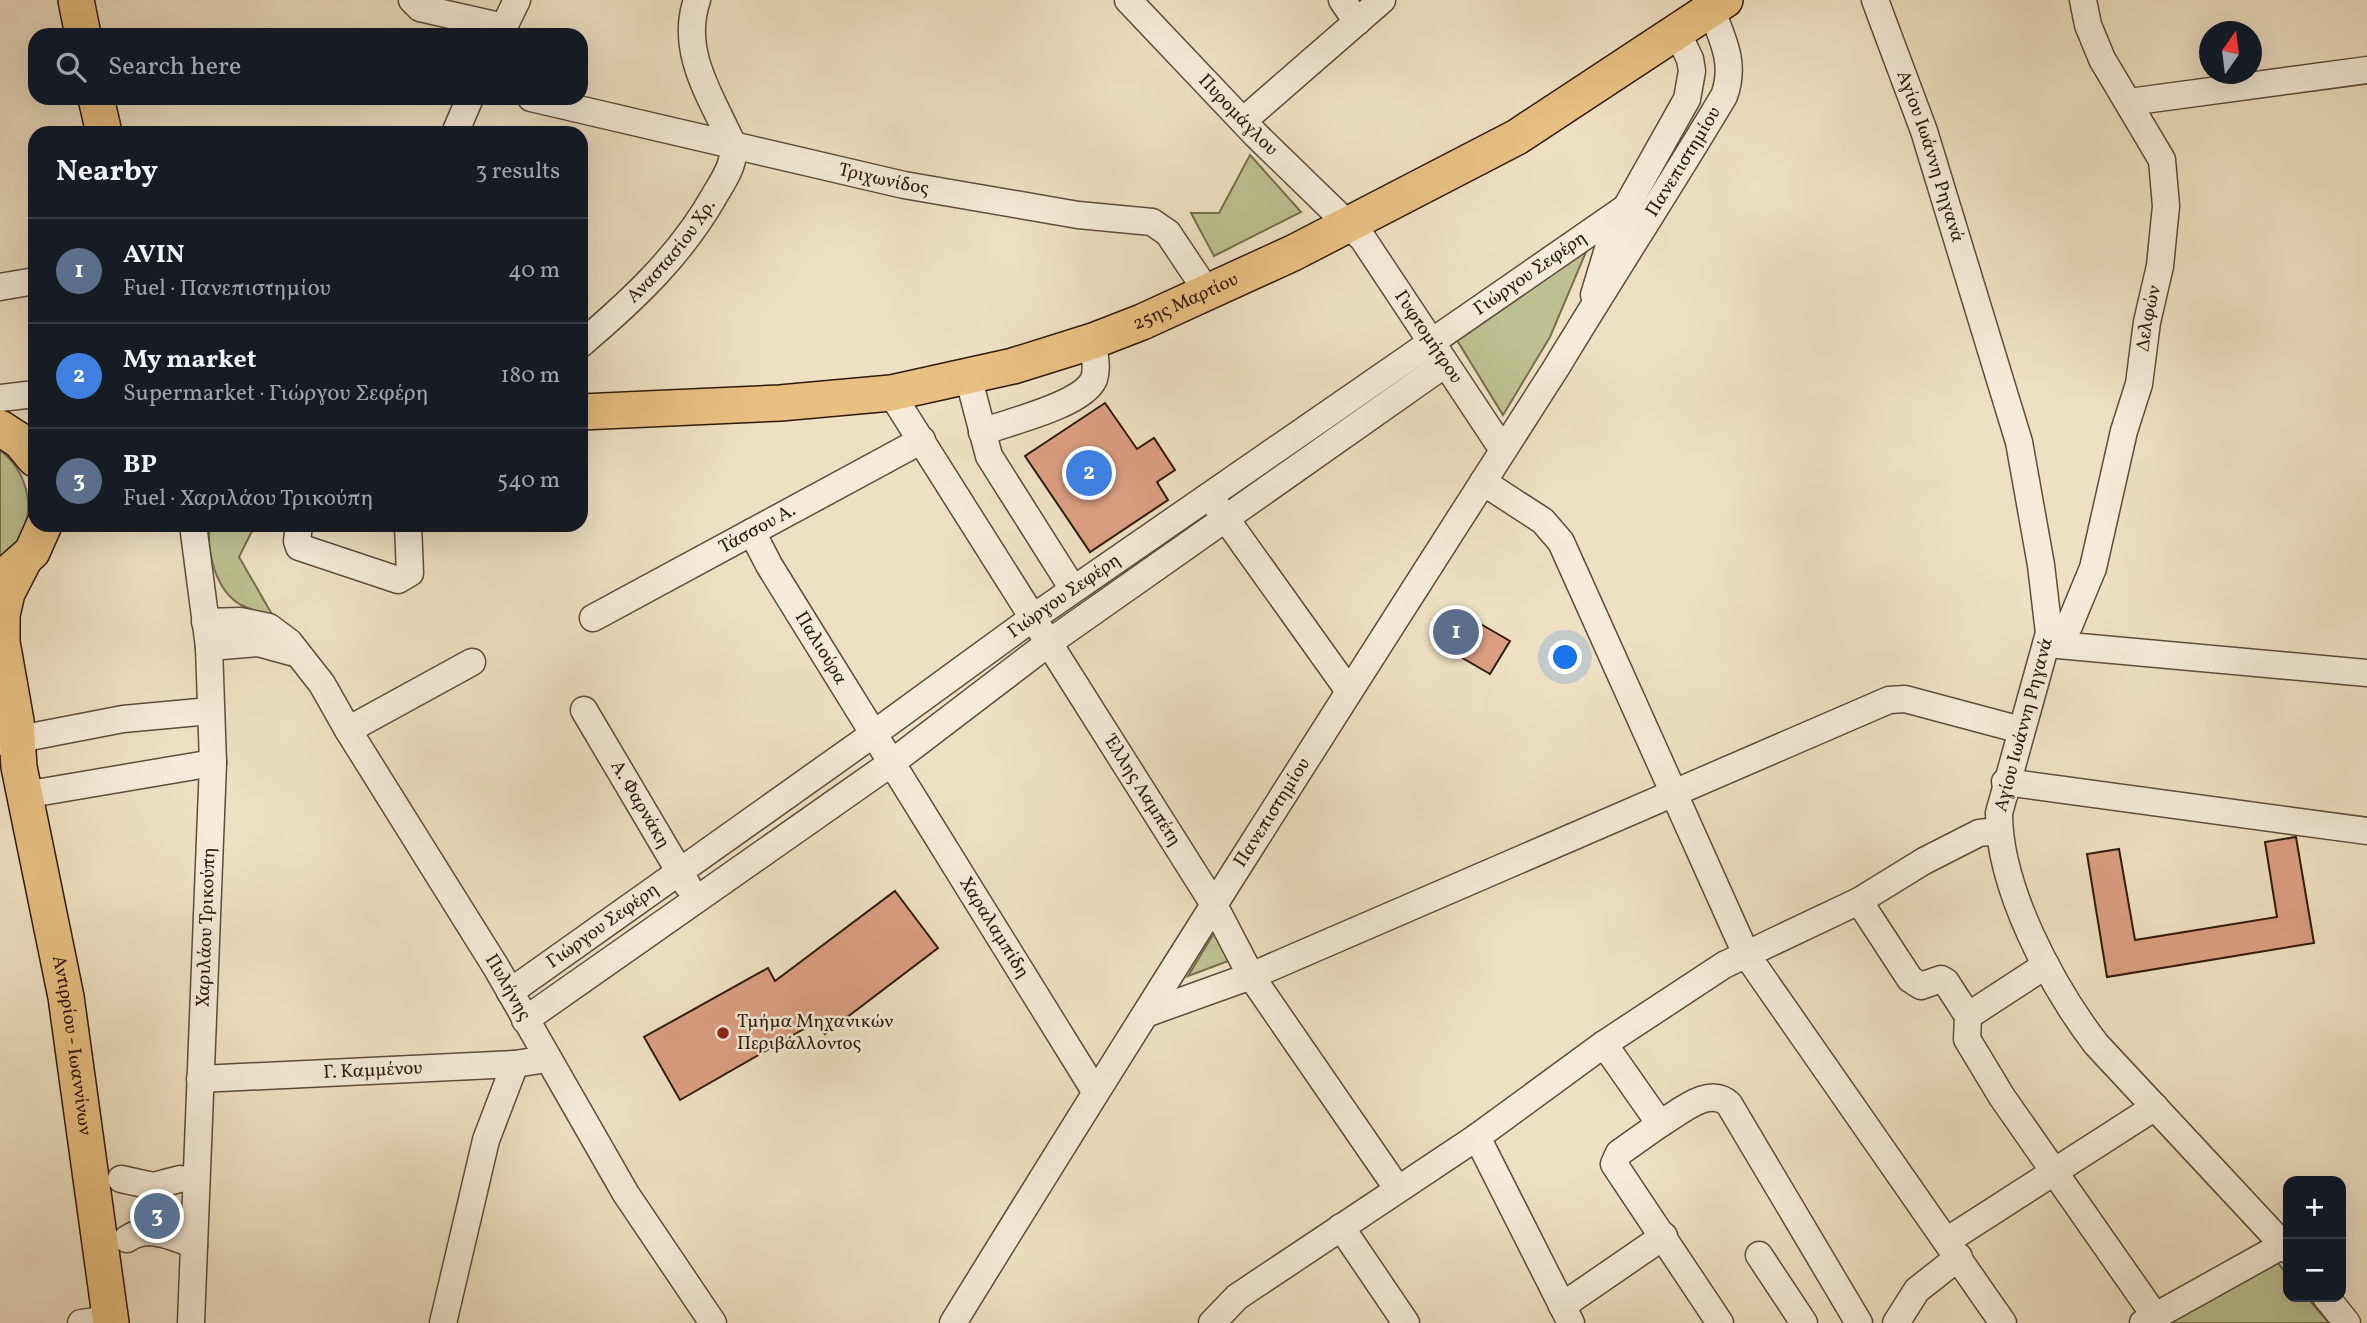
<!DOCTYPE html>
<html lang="en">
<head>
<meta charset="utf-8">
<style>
	:root { --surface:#171b24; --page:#242831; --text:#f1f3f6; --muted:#9ea1a6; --line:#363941; --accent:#b45309 }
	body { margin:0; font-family:Vollkorn,serif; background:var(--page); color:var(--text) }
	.controls { position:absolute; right:21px; bottom:21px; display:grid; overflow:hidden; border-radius:14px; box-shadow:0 7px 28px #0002 }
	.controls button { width:63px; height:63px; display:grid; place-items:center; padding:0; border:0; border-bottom:2px solid var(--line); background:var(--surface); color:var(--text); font:35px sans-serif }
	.compass { position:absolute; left:2199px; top:21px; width:63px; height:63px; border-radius:50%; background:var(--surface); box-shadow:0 7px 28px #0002; rotate:14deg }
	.you { position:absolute; left:1566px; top:658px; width:24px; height:24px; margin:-18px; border:5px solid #fff; border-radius:50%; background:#1a73e8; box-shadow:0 0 0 10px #1a73e833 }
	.badge { display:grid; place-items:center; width:46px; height:46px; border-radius:50%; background:var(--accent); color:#fff; font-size:23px; font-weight:700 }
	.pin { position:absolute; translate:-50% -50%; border:4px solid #fff; box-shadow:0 2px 7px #0006 }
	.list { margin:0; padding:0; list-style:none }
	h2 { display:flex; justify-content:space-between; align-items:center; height:91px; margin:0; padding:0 28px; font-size:30px }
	h2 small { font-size:23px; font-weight:400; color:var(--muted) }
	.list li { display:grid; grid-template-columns:46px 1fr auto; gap:21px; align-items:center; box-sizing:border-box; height:105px; padding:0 28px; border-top:2px solid var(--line) }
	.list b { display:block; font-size:26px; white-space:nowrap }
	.list p { margin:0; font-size:23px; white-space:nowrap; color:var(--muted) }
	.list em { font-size:23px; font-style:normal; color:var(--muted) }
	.icon { flex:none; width:38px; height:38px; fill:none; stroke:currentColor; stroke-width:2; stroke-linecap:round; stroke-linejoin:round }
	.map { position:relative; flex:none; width:2367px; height:1323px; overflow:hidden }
	.search { position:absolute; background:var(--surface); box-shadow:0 7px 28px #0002; left:28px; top:28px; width:560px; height:77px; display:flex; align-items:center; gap:18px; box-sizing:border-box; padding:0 24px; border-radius:21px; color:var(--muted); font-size:26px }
	.panel { position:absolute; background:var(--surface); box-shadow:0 7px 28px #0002; left:28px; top:126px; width:560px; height:406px; border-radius:21px }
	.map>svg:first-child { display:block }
</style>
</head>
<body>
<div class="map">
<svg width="2367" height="1323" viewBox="0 0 2367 1323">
	<rect width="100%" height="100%" fill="#efe0c3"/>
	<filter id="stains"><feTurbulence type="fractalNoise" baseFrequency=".00286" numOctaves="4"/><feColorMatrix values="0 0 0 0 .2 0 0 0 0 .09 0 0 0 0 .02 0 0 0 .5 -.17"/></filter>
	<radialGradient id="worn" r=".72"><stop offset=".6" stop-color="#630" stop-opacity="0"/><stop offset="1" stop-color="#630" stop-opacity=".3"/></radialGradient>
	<path fill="#bdc191" stroke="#766e4e" stroke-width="2" d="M1250 155 1301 212 1214 256 1191 213H1219Z
		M1591 240 1550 337 1503 415 1455 337Z
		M0 450C35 477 40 532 0 558Z
		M210 525H255L239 557 273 616C263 613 251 610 241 605 216 591 206 552 210 525Z
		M1214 933 1231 960 1188 976Z
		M2278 1263 2288 1275V1297H2307L2329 1323H2170Z"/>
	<path fill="#db9e81" stroke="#2f1a0c" stroke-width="2" d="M1105 403 1137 449 1154 438 1175 470 1157 482 1168 500 1090 552 1025 456Z
		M1453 608 1510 641 1490 674 1433 641Z
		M2296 837 2314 943 2107 977 2087 854 2119 849 2135 940 2277 917 2265 842Z
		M895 891 938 948 825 1034 816 1022 680 1100 644 1037 768 968 775 981Z
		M169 1202 170 1219 145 1217 144 1203Z"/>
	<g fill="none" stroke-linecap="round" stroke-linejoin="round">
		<defs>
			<g id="minor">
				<path d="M412 0 420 8 504 27"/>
				<path id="s1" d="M1128 0 1256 135 1363 239 1503 450"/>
				<path d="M1342 0 1357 22"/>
				<path id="s2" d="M1875 0 1924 131 2019 442 2041 565 2049 633 1999 813C1999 888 2051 985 2096 1044L2288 1250"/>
				<path d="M500 35 517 0"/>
				<path id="s3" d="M531 98 904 185 1078 215 1152 222 1168 233 1208 293"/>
				<path d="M2129 102 2367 70"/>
				<path d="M1243 121 1382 0"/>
				<path d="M455 133 470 98"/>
				<path d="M0 287 35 281"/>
				<path d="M1594 295 1614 229 1687 99 1692 71 1690 59 1677 32"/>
				<path id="s4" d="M581 344C634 299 682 254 716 193 725 178 737 160 732 143 712 98 679 52 697 0"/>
				<path d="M968 376 989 456 1073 589"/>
				<path id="s5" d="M891 393 1213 903 1251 976 1397 1188"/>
				<path d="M0 398 35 394"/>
				<path d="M982 432C1008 422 1083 405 1094 379 1098 368 1094 353 1093 341"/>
				<path d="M1483 482 1543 521 1561 542 1746 954 2003 1323"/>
				<path d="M1216 505 1349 691"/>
				<path d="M299 525 297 541 299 547 398 580 410 573 408 525"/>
				<path id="s6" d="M752 532 769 565 1095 1091"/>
				<path id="s7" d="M593 618 922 440"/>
				<path id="s8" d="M205 622 240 621 269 627 289 642 322 684 348 730 496 967 626 1194 713 1323"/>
				<path id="s9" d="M2049 633 2069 626 2093 568 2124 431 2139 384 2147 322 2160 266 2166 206 2162 160 2102 59 2088 25 2083 0"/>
				<path d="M2047 644 2367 673"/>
				<path d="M209 647 258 643 291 652"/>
				<path id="s10" d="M584 710 688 886"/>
				<path d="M348 730 472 662"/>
				<path d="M4 742 123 719 210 711"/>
				<path d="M2005 782 2367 831"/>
				<path d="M24 795 213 763"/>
				<path d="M1859 901 1910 979 1921 986 1941 979 1946 982 1968 1016 1967 1039 2002 1097 2155 1316"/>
				<path id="s11" d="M510 992 872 735 1034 617 1624 209"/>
				<path d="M1148 1013 1251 976 1889 700 1905 699 2021 730"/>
				<path d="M1968 1016 2046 965"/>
				<path d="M525 1020 890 764 1050 642 1445 364"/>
				<path d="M1604 1044 1660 1124C1679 1113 1709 1085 1729 1104L1859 1323"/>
				<path id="s12" d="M200 1079 515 1064 547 1059"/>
				<path d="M1660 1124 1619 1153 1614 1164 1720 1323"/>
				<path d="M1477 1137 1571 1323"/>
				<path d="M121 1179 153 1186 180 1179"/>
				<path d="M1341 1227 1406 1323"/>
				<path d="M127 1239C147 1225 173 1236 194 1245"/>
				<path d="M1948 1240 2155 1107"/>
				<path d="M1759 1255 1804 1323"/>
				<path d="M2326 1297 2347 1323"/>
				<path d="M1562 1306 1664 1236"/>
				<path d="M81 1323 111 1319"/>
				<path id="s13" d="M191 1323 213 763 209 647 193 525"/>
				<path d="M443 1323 486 1140 515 1064"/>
				<path id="s14" d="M953 1323C1150 1003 1353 685 1556 368 1611 277 1669 188 1724 96 1736 64 1723 40 1711 9"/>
				<path d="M1212 1323 1237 1297 1477 1137 1604 1044 1724 965 1859 901 1924 861 1979 833 1999 831"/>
				<path d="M1896 1323 1917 1290 1959 1257"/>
				<path d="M2143 1323 2283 1245"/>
			</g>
			<g id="major">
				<path d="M76 0 83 35"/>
				<path d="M96 98 104 133"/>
				<path id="s15" d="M581 412 780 403 891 393 1013 366 1093 341 1142 322 1293 253 1517 137 1725 0"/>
				<path d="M0 428 20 441 35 459"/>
				<path id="s16" d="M23 562 7 593 2 615V642L16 721 19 767 66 997 111 1323"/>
				<path d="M6 575 32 552 44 525"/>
			</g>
		</defs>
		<use href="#minor" stroke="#5f4c3a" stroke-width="29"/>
		<use href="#major" stroke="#2f1a0c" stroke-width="38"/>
		<use href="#minor" stroke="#f5ebd8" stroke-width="26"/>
		<use href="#major" stroke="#e8c082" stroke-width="35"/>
	</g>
	<circle fill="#8f2418" stroke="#f5ebd8" stroke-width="2.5" cx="723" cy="1033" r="7"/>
	<g text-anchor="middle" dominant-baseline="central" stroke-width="5" stroke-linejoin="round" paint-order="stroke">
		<g font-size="19" fill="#2f1a0c" stroke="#f5ebd8">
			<text stroke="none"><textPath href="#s1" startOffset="159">Πυρομάγλου</textPath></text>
			<text stroke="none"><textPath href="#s2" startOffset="166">Αγίου Ιωάννη Ρηγανά</textPath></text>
			<text stroke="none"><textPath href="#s14" startOffset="1372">Πανεπιστημίου</textPath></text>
			<text stroke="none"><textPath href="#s3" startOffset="362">Τριχωνίδος</textPath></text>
			<text stroke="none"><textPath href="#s4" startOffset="130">Αναστασίου Χρ.</textPath></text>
			<text stroke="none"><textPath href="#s11" startOffset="1248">Γιώργου Σεφέρη</textPath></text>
			<text stroke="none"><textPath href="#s15" startOffset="620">25ης Μαρτίου</textPath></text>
			<text stroke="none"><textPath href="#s9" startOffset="340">Δελφών</textPath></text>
			<text stroke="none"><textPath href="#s1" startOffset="453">Γυφτομήτρου</textPath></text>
			<text stroke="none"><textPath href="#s7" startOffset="187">Τάσσου Α.</textPath></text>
			<text stroke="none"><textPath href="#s11" startOffset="681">Γιώργου Σεφέρη</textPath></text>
			<text stroke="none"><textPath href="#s6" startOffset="135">Παλιούρα</textPath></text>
			<text transform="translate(2024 725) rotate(-75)">Αγίου Ιωάννη Ρηγανά</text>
			<text stroke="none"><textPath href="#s5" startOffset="471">Έλλης Λαμπέτη</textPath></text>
			<text stroke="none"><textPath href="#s10" startOffset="110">Α. Φαρνάκη</textPath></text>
			<text stroke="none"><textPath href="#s14" startOffset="602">Πανεπιστημίου</textPath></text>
			<text stroke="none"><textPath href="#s11" startOffset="114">Γιώργου Σεφέρη</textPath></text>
			<text stroke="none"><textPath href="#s13" startOffset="396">Χαριλάου Τρικούπη</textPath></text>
			<text stroke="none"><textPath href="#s6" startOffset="464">Χαραλαμπίδη</textPath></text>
			<text stroke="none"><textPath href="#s8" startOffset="499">Πυλήνης</textPath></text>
			<text stroke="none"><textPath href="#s16" startOffset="494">Αντιρρίου - Ιωαννίνων</textPath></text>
			<text stroke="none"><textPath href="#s12" startOffset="173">Γ. Καμμένου</textPath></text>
		</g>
		<g font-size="19" fill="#2f1a0c" stroke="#f5ebd8" text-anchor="start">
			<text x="737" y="1022">Τμήμα Μηχανικών<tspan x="737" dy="22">Περιβάλλοντος</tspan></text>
		</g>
	</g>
	<rect width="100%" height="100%" filter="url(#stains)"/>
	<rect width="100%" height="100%" fill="url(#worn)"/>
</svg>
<div class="controls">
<button>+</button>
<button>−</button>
</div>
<svg class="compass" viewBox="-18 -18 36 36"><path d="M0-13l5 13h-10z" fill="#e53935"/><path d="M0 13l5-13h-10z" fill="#9ea1a6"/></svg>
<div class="you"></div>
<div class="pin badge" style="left:1456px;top:632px;background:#5c6f8a">1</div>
<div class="pin badge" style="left:1089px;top:473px;background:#3f7fe0">2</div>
<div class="pin badge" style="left:157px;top:1216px;background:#5c6f8a">3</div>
<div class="search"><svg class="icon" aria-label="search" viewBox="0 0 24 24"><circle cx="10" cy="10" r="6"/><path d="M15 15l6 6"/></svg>Search here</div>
<section class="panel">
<h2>Nearby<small>3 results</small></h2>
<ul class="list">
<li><span class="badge" style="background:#5c6f8a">1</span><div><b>AVIN</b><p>Fuel · Πανεπιστημίου</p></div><em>40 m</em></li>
<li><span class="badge" style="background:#3f7fe0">2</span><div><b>My market</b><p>Supermarket · Γιώργου Σεφέρη</p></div><em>180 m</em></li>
<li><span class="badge" style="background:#5c6f8a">3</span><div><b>BP</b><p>Fuel · Χαριλάου Τρικούπη</p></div><em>540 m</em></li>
</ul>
</section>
</div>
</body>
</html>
